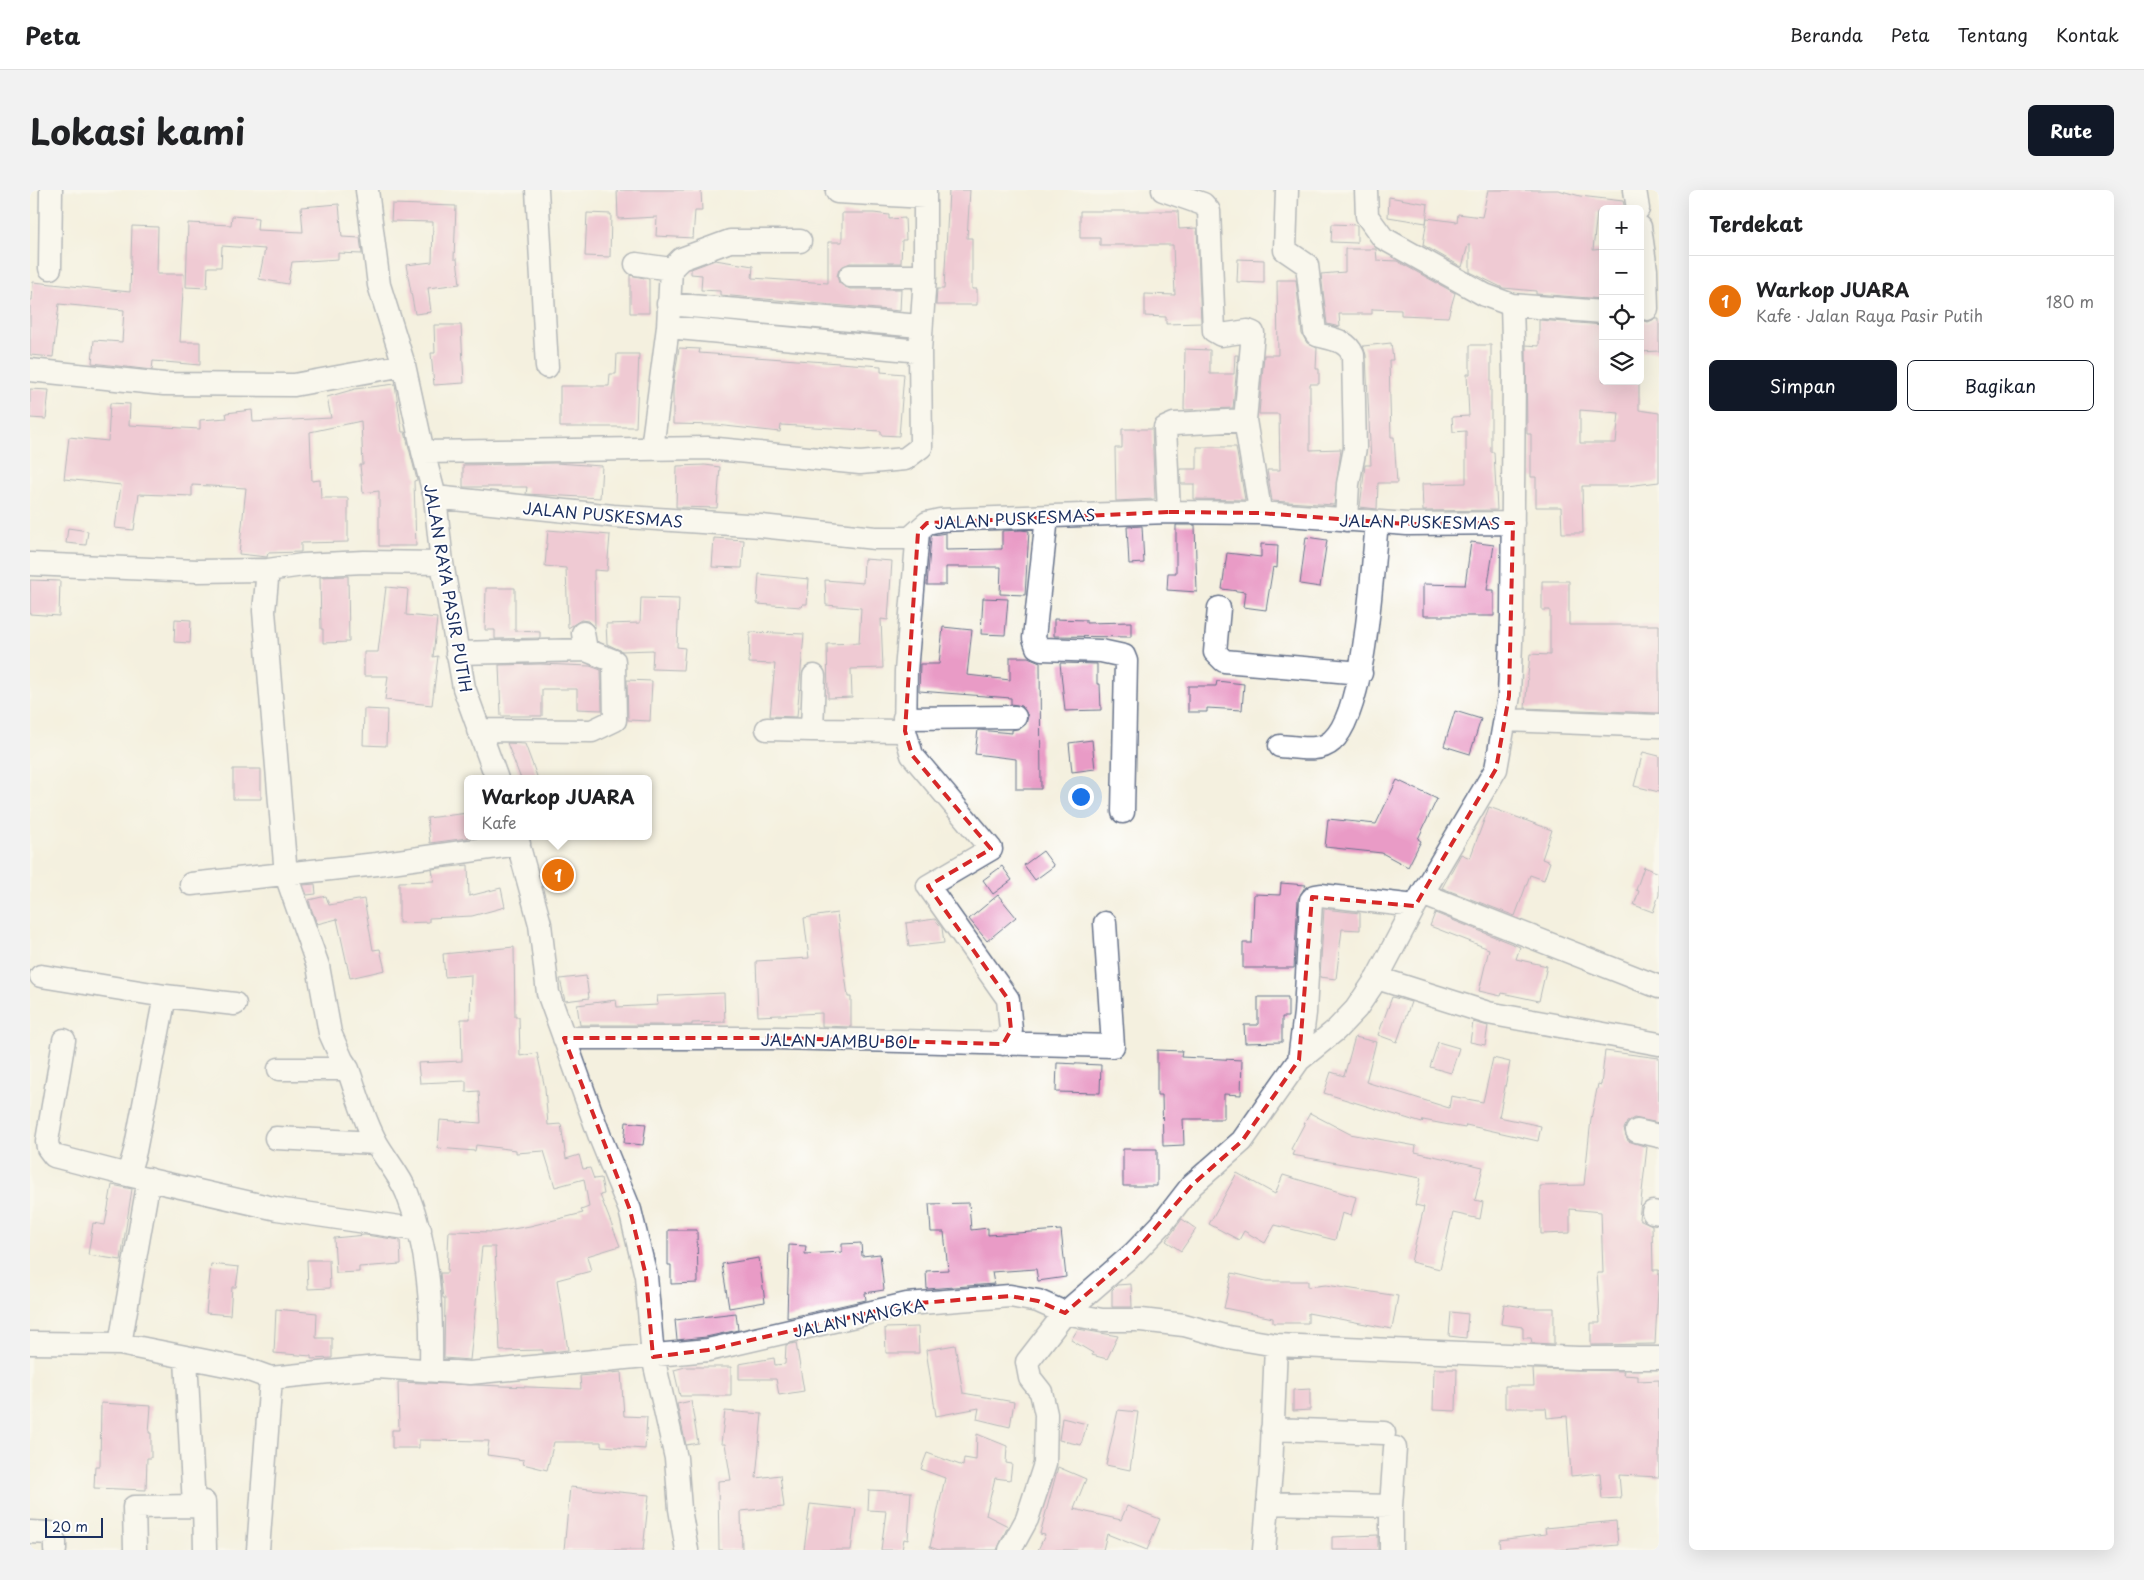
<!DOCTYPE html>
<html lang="id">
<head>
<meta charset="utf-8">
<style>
	:root { --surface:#fff; --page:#f2f2f2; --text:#202124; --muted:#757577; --line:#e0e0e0; --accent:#111827 }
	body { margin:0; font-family:"Playpen Sans",sans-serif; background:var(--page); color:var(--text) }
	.controls { position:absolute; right:15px; top:15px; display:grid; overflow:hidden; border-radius:8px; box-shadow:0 5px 20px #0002 }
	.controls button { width:45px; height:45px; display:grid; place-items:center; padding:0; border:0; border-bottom:1px solid var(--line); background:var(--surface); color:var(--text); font:25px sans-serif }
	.scale { position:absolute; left:15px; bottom:12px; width:58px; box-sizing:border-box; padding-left:5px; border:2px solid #1b2f5e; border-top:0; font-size:14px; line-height:18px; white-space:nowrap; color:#1b2f5e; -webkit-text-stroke:4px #fff; paint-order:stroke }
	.you { position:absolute; left:1050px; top:606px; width:18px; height:18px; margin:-12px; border:4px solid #fff; border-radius:50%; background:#1a73e8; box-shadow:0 0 0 8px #1a73e833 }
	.badge { display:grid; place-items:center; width:32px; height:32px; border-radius:50%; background:var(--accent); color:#fff; font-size:16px; font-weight:700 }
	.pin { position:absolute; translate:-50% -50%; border:2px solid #fff; box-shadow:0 1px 5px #0006 }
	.popup { position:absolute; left:434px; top:585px; width:188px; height:65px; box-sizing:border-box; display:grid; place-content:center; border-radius:8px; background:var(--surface); filter:drop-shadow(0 1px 4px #0005); font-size:16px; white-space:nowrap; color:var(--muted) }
	.popup b { font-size:19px; color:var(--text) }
	.popup::after { content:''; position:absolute; left:50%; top:100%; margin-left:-10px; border:10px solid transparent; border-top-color:var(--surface) }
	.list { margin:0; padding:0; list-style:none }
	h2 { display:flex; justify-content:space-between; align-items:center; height:65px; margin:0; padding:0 20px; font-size:21px }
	h2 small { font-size:16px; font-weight:400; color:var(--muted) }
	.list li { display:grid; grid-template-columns:32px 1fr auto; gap:15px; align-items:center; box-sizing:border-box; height:90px; padding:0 20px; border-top:1px solid var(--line) }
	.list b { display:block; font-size:19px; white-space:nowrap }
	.list p { margin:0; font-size:16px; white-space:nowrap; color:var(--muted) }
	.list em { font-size:16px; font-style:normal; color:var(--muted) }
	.actions { display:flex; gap:10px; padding:15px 20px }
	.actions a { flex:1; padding:11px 0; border:1px solid var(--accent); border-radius:8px; text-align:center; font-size:18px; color:var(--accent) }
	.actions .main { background:var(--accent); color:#fff }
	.icon { flex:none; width:28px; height:28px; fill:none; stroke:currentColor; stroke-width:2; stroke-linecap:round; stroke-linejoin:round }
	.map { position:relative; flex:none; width:1629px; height:1360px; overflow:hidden; border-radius:8px }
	header { display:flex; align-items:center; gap:30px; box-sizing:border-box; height:70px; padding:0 25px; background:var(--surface); border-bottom:1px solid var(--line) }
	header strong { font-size:24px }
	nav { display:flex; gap:28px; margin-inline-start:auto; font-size:18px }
	.intro { display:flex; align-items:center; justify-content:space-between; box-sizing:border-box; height:120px; padding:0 30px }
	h1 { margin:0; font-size:35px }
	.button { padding:12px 22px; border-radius:8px; background:var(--accent); color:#fff; font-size:18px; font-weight:700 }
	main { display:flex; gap:30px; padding:0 30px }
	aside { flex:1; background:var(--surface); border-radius:8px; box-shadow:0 5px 20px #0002 }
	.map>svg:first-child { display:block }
</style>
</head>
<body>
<header>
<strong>Peta</strong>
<nav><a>Beranda</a><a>Peta</a><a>Tentang</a><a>Kontak</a></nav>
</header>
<div class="intro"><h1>Lokasi kami</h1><a class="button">Rute</a></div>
<main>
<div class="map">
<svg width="1629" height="1360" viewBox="0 0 1629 1360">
	<rect width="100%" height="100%" fill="#fff"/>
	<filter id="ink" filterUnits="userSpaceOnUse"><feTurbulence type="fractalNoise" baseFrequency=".02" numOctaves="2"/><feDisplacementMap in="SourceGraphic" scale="10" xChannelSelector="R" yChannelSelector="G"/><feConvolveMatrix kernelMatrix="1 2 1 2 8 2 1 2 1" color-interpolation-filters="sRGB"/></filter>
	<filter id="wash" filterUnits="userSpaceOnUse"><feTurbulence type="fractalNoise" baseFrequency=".0096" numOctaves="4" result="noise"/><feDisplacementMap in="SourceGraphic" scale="20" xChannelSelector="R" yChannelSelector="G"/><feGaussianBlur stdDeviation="1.12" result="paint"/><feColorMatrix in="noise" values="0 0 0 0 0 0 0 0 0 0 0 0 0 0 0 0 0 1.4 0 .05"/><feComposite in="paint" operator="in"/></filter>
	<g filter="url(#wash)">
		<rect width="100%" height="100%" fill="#f4f0df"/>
		<g id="blocks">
			<path fill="#e99bc6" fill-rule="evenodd" d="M587 0H671L672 21H665L663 48 626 46 627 27 588 29Z
				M919 0H940L937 48H942V99H947V115H906L907 99H914Z
				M1458 0H1528L1550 6 1593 11 1595 19H1573V23L1567 22 1563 60 1573 59V109L1506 104V101L1473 98 1440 82V55H1438L1432 77 1393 55 1397 28 1427 32 1428 24 1452 27Z
				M1359 7 1398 14 1396 33 1358 27Z
				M309 14 312 47 330 48 332 64 308 63V69L262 72 258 94 229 89 235 59 192 56 191 77H178L177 98 156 97 158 33 201 35 202 26 228 28 227 40 273 42 271 17Z
				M362 14 426 16 424 69H427L430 94 398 98 401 122 385 124 376 75 402 72 403 32 361 31Z
				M1050 21H1148L1149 39 1167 38 1171 133 1136 134V127L1115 126V104L1145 105 1143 55H1070V48H1050Z
				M557 23 581 24 580 67 555 66Z
				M812 23H844L859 25V29L875 28 876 50H872L871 73H820L809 79 807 86 809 93 820 99H871L870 121 690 105V101L671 100 672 85 661 84V79L685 70 723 76 722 88 798 93V52H812Z
				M1302 34 1327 35V53L1301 52Z
				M102 36 128 37 127 84H154L150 152H170V175L123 171 122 180 62 173 64 150 92 152 94 120 29 114 23 167 0 165V110H2L3 92 100 102Z
				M1315 59H1346L1347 70 1367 71 1425 103 1418 127 1371 125V120L1342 119V124H1309L1310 137 1297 134 1291 84 1315 82Z
				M1208 69 1234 70V93L1207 92Z
				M600 85 619 89V123H600Z
				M1247 90H1266L1272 144 1277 153 1287 158 1286 179H1289V194H1280V260L1311 259 1304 315 1242 311 1237 280H1250L1249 224H1229L1234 165H1248Z
				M1625 129H1629V161L1610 162V130L1618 132Z
				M1509 130 1573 135V191H1609V220L1629 223V292L1597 296H1552L1553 343H1532L1531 317H1506V287H1501V244H1497L1496 155 1509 156ZM1550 220 1589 223 1586 253H1550Z
				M404 135H431L434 193 404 195 401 163H405Z
				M1361 153 1363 170H1359L1361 247H1364L1367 293H1348L1347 319 1330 317 1335 275H1341L1336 165 1333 156Z
				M1440 155H1461V262H1464L1467 320 1393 321 1392 294 1436 293V241L1423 242 1422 227 1439 226 1437 184H1440Z
				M649 158 670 159 669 163 851 176V182L874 184 869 246 851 245V241L751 235 750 242 686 235 643 234V196Z
				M1155 159 1180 160V184H1204L1205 165H1208L1203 218 1154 220Z
				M587 164H609L606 237H530V196H579L580 184H586Z
				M365 194 372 242H375L387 290 384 291 386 356H349V301L333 303 330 275H333L331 231 280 242 282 291 290 290 291 308H318V352L271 353V362L238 363 237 367 209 364 216 298 162 295V306L109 304 104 340 85 338 91 295 34 289 39 247 78 251 80 213 100 214 99 235 170 239V230L197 228 196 223 222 220 223 232 301 228 297 207 325 199Z
				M0 199 19 200 16 229 0 228Z
				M1092 239H1122L1125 309 1086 311 1085 258H1092Z
				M1167 257H1206L1215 310 1164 309V294H1151L1150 279H1167Z
				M525 273 572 276 570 308 496 304 497 297H433V275Z
				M675 275 690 277 687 318 646 317 647 276Z
				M1146 335H1165L1167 402 1137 400 1138 383H1146Z
				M1112 336 1114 373 1099 374 1097 337Z
				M38 338 58 341 56 355 36 353Z
				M518 340 580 345 577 381 564 380 565 438 558 431 551 430 538 438 536 378 515 376Z
				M991 340 999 341 995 405 970 404 971 377H916V395H897L901 347 903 345 916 343V360L972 359V341Z
				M1276 347 1297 350 1290 397 1270 394Z
				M684 348 714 350 712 378 682 377Z
				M1441 352 1464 355 1457 400H1464V426H1393V394L1435 395Z
				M1231 354 1248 355 1247 378 1243 377 1236 420 1213 417 1215 402 1192 399 1197 363 1231 367Z
				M834 369 862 371 858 430 851 429 853 478 821 479 822 507 798 508 797 454 829 453 831 418 796 415 795 390 833 393Z
				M729 384 779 389 777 414H773L772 417 727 414Z
				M318 386 319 452 293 453V439H291L290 387Z
				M0 390 30 391 29 426 0 424Z
				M1512 391H1539V435H1629V523L1495 518 1500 464 1520 465V420H1512Z
				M356 397 378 399 376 425 407 428 403 467 408 466 402 515 355 510 358 486H334V462H348Z
				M456 398H485V441L510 442V448L465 449V440H455Z
				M611 408 649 409 647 457 655 458 653 480 622 479 623 460 592 461 577 454 576 434 610 433Z
				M953 408 978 409 975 445 951 444Z
				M145 429 161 430 160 453 144 452Z
				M1024 429 1056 430V433L1101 432V447L1024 446Z
				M913 437 942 440 937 485 980 490V467H998L1010 472 1011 599H986V569L945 564 948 540 982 543V540L991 538 996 534 998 526 992 516 981 514V508L889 501 890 474H909Z
				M720 442 774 444 767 527 740 526 745 474 719 473Z
				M1030 473 1067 474V494H1070L1071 520 1035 521Z
				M510 474 560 476 571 480 572 520 547 519V499H512V526H471L469 475Z
				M597 490 622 491 620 531 598 530Z
				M1187 491 1214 494 1212 520 1177 518V522H1158V496H1186Z
				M334 519 357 520 356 556 333 555Z
				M1425 521 1451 529 1440 564 1414 556Z
				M1062 550 1065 579 1042 582 1039 553Z
				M477 553 495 554 508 589H491Z
				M1613 562 1629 566V602L1604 596Z
				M203 579H231V609H203Z
				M1367 590 1407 609 1388 649 1391 651 1378 677 1352 663 1295 657 1298 629 1346 634Z
				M1459 617 1522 640 1512 669 1520 672 1514 690 1500 685 1485 726 1412 698 1431 664 1440 668Z
				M438 623V648L400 653 397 628Z
				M1013 661 1024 676 1005 690 994 675Z
				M438 675 439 706 471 698 475 717 442 726 399 728V732L369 733V692L404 691 402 679Z
				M972 676 982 690 963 704 953 690Z
				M1614 677 1629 683V705L1623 722 1604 715 1609 701 1606 700Z
				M1251 693 1276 695 1268 709 1264 778H1213V753H1222L1224 704 1250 705Z
				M285 694 286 704 277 705 273 695Z
				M968 705 986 727 957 751 939 729Z
				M296 706 299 715 334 709 343 760 350 759 355 780 320 788 307 729 287 734 281 718 279 710Z
				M1294 719 1330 723V740L1312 739 1306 789 1290 787Z
				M807 723 818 807H821V837L792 836V823L728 826 726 771 779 768 774 728Z
				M1405 723 1490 757 1486 769 1517 776 1509 811 1472 803 1471 806 1449 801 1459 759 1400 736Z
				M905 729 912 738 914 753 879 757 876 733Z
				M484 757 485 827H489L490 866 507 863 515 898 518 935 531 934 536 969 549 965 553 979 560 978 564 989 571 988 574 1004 570 1005 590 1056 557 1066 561 1081 527 1090 538 1160 513 1163V1160L470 1161 465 1057H452L440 1170 414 1168 415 1108H413L410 1083H417L419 1041 465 1042 500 1036 553 1023 551 1020 559 1017 554 989 525 997 514 961 486 963V960L446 955 445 961 408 958 410 930 451 933 449 901 436 902V891L390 893 388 873 432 871 431 829H440L441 785 415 787 413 764Z
				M556 786 559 808 535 811 530 789Z
				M694 803 695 832 662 833V835H550L547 815 586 810 587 817 628 815 627 806Z
				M1228 807H1258V827H1252V852L1215 853 1214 835H1228Z
				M1362 807 1381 812 1367 852 1348 845Z
				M1443 832 1458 836 1455 855 1440 852Z
				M1325 847 1346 852 1336 892 1419 918 1421 906 1453 912 1463 868 1480 872 1469 927 1511 936 1508 951 1436 935 1435 938 1393 930 1392 933 1294 903 1301 882 1314 886Z
				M1408 852 1429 858 1421 883 1400 877Z
				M1127 860 1152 861 1151 867 1212 870 1211 905 1194 904V929H1153L1154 955 1133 956 1132 905H1127Z
				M1575 861 1629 868V933L1604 928 1597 932 1594 939 1598 951 1617 957 1609 1029 1622 1035 1623 1080H1629L1625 1154 1561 1155V1133H1570L1567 1083H1573L1571 1022 1540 1019V1043L1511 1044 1510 996 1554 995 1561 929 1568 894 1571 895Z
				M1027 873 1071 875 1070 903 1026 902Z
				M1280 923 1320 944 1386 956 1385 962 1453 977 1445 1010 1453 1012 1450 1029 1423 1023 1410 1079 1381 1072 1394 1017 1385 1015 1391 988 1262 965 1264 961 1261 959Z
				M596 932 616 934 613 955 594 953Z
				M1093 959H1127V996H1093Z
				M1207 983 1245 1004 1253 985 1326 1007 1321 1026 1312 1023 1305 1050 1245 1035 1235 1053 1214 1041 1209 1050 1179 1034Z
				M82 995 102 999 91 1070 58 1065 63 1033 75 1035Z
				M939 1013 941 1040 958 1038V1045L1031 1040 1036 1087 1008 1091 1006 1079 962 1082 964 1094 897 1099 896 1081 918 1080 914 1042H901L899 1014Z
				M1152 1029 1166 1039 1151 1061 1136 1051Z
				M638 1040H667L668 1093 641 1094V1075H638Z
				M335 1045 370 1050 371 1074 329 1077V1082L306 1083 304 1048Z
				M831 1053 832 1066 850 1064 854 1100 835 1103 836 1110 757 1128 759 1055 776 1056 775 1064 812 1062V1054Z
				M729 1068 735 1112 699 1118 692 1074Z
				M277 1070H299L300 1098 278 1099Z
				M181 1074 209 1077 206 1097H202L200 1125 176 1123Z
				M1202 1083 1236 1091H1278V1097L1296 1095 1368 1106 1362 1139 1278 1123V1133H1243V1128L1194 1118Z
				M1101 1094 1102 1117H1082V1100L1087 1095Z
				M1474 1114 1500 1118H1524V1154L1502 1153 1501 1148H1493V1137L1471 1134Z
				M246 1119 287 1123 286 1148H302V1168L281 1169V1166L244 1163Z
				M1421 1122 1438 1124 1436 1148 1419 1146Z
				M706 1123 708 1140 676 1147 647 1150 645 1130Z
				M888 1137 889 1163H856L855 1138Z
				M1048 1139 1088 1146 1077 1169 1062 1165 1063 1163 1041 1150Z
				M766 1153 774 1201 749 1205 746 1189H709V1174L744 1168 745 1175 755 1174 756 1155Z
				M925 1155 933 1203 984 1212 980 1237 947 1229 949 1218 906 1226 896 1160Z
				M655 1177H701V1206H650L644 1180Z
				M1404 1179H1427L1426 1221 1403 1220Z
				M1503 1179 1594 1181 1593 1185 1608 1186V1191L1629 1190V1287L1589 1285 1591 1308 1572 1309 1570 1283 1541 1286 1537 1226 1517 1228 1516 1218H1475V1196H1504Z
				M591 1182 594 1226 617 1227 615 1259 571 1256V1252H524L517 1280 493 1274 494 1270 457 1265 459 1251 389 1250V1258H362V1240H369L368 1192 551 1199 550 1186Z
				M1280 1199V1220L1263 1221V1200Z
				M661 1211 668 1253 656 1255 647 1214Z
				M71 1213 121 1216 119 1243H121V1268H117L116 1300 64 1298 65 1276H70Z
				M1088 1220 1108 1222 1100 1280 1076 1275Z
				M695 1221 732 1224 726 1288 750 1285 754 1317 711 1321 712 1360H689L688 1291 701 1290 695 1254H691Z
				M1032 1228 1057 1234 1051 1255 1029 1250Z
				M947 1244 977 1256 976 1273 982 1274 980 1290 965 1288 956 1325 978 1336 967 1360H909L900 1357 915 1288 891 1279 897 1263 933 1276 934 1268 946 1270Z
				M1028 1277 1056 1289 1044 1319 1091 1330 1097 1316 1130 1329 1117 1360 1077 1344 1073 1360H1008L1015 1345 1010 1344Z
				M540 1297 619 1305 613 1360H534Z
				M839 1300 881 1302 878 1350 874 1349 872 1360H851L856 1321 838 1320Z
				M780 1314 826 1319 821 1360H774Z
				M1586 1331 1588 1355 1530 1360H1470L1469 1350 1516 1344 1515 1338Z
				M1348 1345V1360H1302V1347Z"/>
		</g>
	</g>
	<g filter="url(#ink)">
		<use href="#blocks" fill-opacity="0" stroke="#67738b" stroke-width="1"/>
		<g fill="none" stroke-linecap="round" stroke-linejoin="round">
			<defs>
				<path id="minor" d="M337 0 349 95 374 175 393 262 405 307 412 373 434 498 467 589
					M507 0 517 177
					M1133 0 1173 14 1179 21 1184 141 1191 145 1218 141 1223 143 1215 230 1229 314
					M1257 0 1255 60 1277 75 1285 142 1287 145C1302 149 1317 150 1323 165L1325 258 1318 294 1316 330
					M1605 0 1608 19
					M807 2 895 7
					M1610 37 1616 80 1617 119
					M606 74 641 79 638 137 622 258
					M20 78 21 0
					M641 79 651 69 700 51H770
					M820 86H895
					M638 114 890 136
					M1482 115 1573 122
					M638 137 890 161
					M0 180 134 194 264 195 374 175
					M393 262 677 258 830 273 875 269 891 257 890 161 895 86V0
					M405 307 583 326 731 336 845 348H880L897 333 910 330 1139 322 1230 323 1377 334 1483 333
					M1139 322 1135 238 1144 234 1215 230
					M1017 327 1004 448 1007 457 1012 459 1071 461 1094 466 1096 471 1093 622
					M888 342 876 481 875 541 882 565 961 659 898 696 978 809 981 840 973 854
					M0 374 168 381 238 380 273 375 334 372 412 373
					M238 380 234 421 256 685 288 776 300 843 312 870 318 879C327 904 334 931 347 954 357 971 370 986 377 1003 400 1061 402 1119 401 1180
					M1189 418 1185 462 1194 471 1331 483
					M427 463 556 460 553 443
					M874 528 985 527
					M1475 530 1629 536
					M737 539 782 540 784 486
					M448 540 562 541 585 530 584 471 556 460
					M782 540 875 541
					M1250 556C1266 557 1289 563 1302 551 1336 521 1342 380 1347 332
					M486 646 510 734 518 803 570 947 600 1020 616 1086 623 1167 646 1268 650 1319 657 1360
					M161 694 347 674 489 654
					M1392 704 1629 797
					M11 786 135 806 205 814
					M1347 788 1458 823 1629 854
					M135 806 105 961 98 985 247 1019 390 1040
					M534 848H747L1083 856 1075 733
					M34 850 17 951 18 958 24 966 98 985
					M1269 870 1275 823 1281 710 1285 706 1291 705 1385 716
					M249 879H318
					M1607 941 1629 946
					M246 948 346 953
					M1623 1022 1629 1023
					M0 1153 90 1154 216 1179 241 1188 347 1177 440 1183 678 1160 877 1114 980 1106 1008 1111 1035 1123 1072 1130H1111L1154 1135 1198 1147 1246 1155 1548 1168H1629
					M90 1154 119 989
					M156 1169 164 1316 174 1312 175 1360
					M1242 1239 1354 1243
					M1238 1313 1361 1316 1365 1258
					M1361 1316V1360
					M0 1342 20 1343 25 1352V1360
					M105 1360 104 1317 164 1316
					M228 1360 241 1188
					M980 1360 997 1329 1015 1274 1016 1224 1011 1202 1000 1188 997 1172 1035 1123 1104 1063 1131 1035 1162 995 1212 951 1269 870 1306 840 1326 819 1347 788 1385 716 1466 579 1479 506 1482 426 1484 184 1482 115 1455 105 1353 48 1337 26 1336 0
					M1234 1360 1241 1281 1246 1155"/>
			</defs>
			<use href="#minor" stroke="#67738b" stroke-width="25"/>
			<use href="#minor" stroke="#fff" stroke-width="22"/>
		</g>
	</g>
	<path d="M0 0H1629V1360H0ZM1139 322 1230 323 1377 334 1483 333 1479 506 1466 579 1385 716 1282 707 1269 870 1212 951 1162 995 1104 1063 1035 1123 1008 1111 980 1106 877 1114 678 1160 623 1167 616 1086 600 1020 534 848H747L973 854 981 840 978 809 898 696 961 659 882 565 875 541 888 342 897 333Z" fill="#f4f0df" fill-opacity=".55" fill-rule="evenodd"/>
	<path fill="none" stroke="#d62828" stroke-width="4" stroke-dasharray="10 6" stroke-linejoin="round" d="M1139 322 1230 323 1377 334 1483 333 1479 506 1466 579 1385 716 1282 707 1269 870 1212 951 1162 995 1104 1063 1035 1123 1008 1111 980 1106 877 1114 678 1160 623 1167 616 1086 600 1020 534 848H747L973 854 981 840 978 809 898 696 961 659 882 565 875 541 888 342 897 333Z"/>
	<g text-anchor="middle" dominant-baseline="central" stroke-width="4" stroke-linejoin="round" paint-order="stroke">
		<g font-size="16" fill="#1b2f5e" stroke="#fff">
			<text transform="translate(573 324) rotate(5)">JALAN PUSKESMAS</text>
			<text transform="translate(985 328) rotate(-3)">JALAN PUSKESMAS</text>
			<text transform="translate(1390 331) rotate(1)">JALAN PUSKESMAS</text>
			<text transform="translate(419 398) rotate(80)">JALAN RAYA PASIR PUTIH</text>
			<text transform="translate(809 850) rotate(1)">JALAN JAMBU BOL</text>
			<text transform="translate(829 1127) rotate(-12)">JALAN NANGKA</text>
		</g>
	</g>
</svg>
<div class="controls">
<button>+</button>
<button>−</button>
<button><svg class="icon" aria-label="locate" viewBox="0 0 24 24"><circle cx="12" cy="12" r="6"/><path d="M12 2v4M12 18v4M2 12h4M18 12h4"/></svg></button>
<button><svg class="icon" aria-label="layers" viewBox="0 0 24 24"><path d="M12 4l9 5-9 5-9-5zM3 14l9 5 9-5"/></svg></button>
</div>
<div class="scale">20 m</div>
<div class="you"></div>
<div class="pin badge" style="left:528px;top:685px;background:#e8710a">1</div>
<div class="popup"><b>Warkop JUARA</b>Kafe</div>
</div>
<aside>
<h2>Terdekat<small></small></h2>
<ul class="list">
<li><span class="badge" style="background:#e8710a">1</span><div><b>Warkop JUARA</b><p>Kafe · Jalan Raya Pasir Putih</p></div><em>180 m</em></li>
</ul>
<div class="actions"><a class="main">Simpan</a><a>Bagikan</a></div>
</aside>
</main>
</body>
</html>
